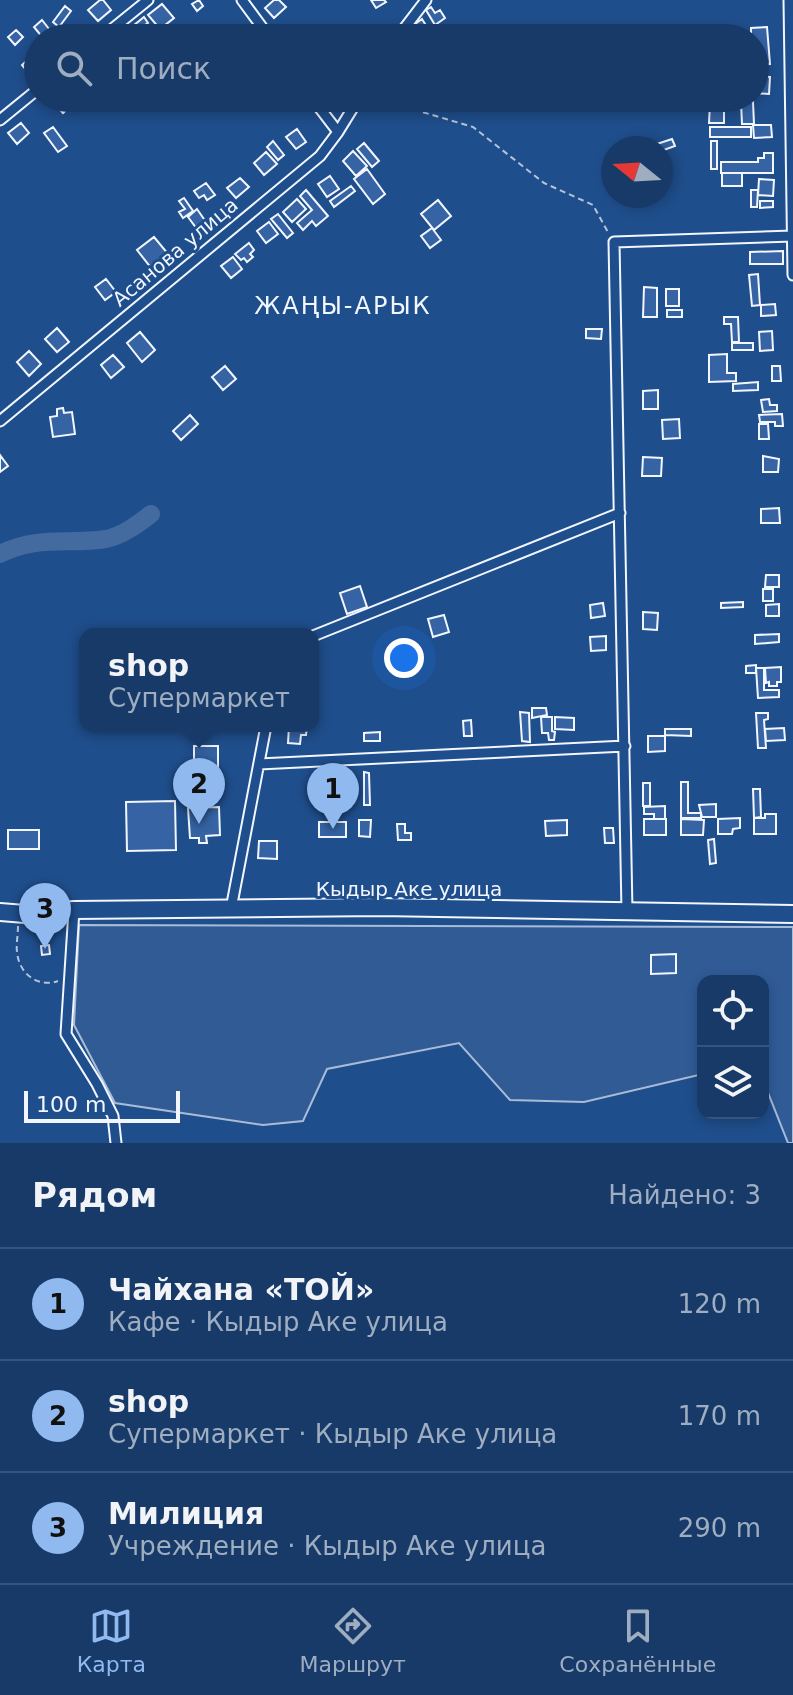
<!DOCTYPE html>
<html lang="ru">
<head>
<meta charset="utf-8">
<style>
	:root { --surface:#173a69; --page:#20416f; --text:#f1f3f6; --muted:#9eadc0; --line:#36547d; --accent:#90b9f0 }
	body { margin:0; font-family:"DejaVu Sans",sans-serif; background:var(--page); color:var(--text) }
	.controls { position:absolute; right:24px; bottom:24px; display:grid; overflow:hidden; border-radius:16px; box-shadow:0 4px 12px #0003 }
	.controls button { width:72px; height:72px; display:grid; place-items:center; padding:0; border:0; border-bottom:2px solid var(--line); background:var(--surface); color:var(--text); font:40px sans-serif }
	.compass { position:absolute; left:601px; top:136px; width:72px; height:72px; border-radius:50%; background:var(--surface); box-shadow:0 4px 12px #0003; rotate:288deg }
	.scale { position:absolute; left:24px; bottom:20px; width:156px; box-sizing:border-box; padding-left:8px; border:4px solid #f2f6ff; border-top:0; font-size:22px; line-height:28px; white-space:nowrap; color:#f2f6ff; -webkit-text-stroke:6px #1f4e8c; paint-order:stroke }
	.you { position:absolute; left:404px; top:658px; width:28px; height:28px; margin:-20px; border:6px solid #fff; border-radius:50%; background:#1a73e8; box-shadow:0 0 0 12px #1a73e833 }
	.badge { display:grid; place-items:center; width:52px; height:52px; border-radius:50%; background:var(--accent); color:#111; font-size:26px; font-weight:700 }
	.pin { position:absolute; translate:-50% -66px; filter:drop-shadow(0 2px 4px #0008) }
	.pin::after { content:''; position:absolute; top:42px; width:28px; height:24px; background:inherit; clip-path:polygon(0 0,100% 0,50% 100%) }
	.popup { position:absolute; left:79px; top:628px; width:240px; height:104px; box-sizing:border-box; display:grid; place-content:center; border-radius:16px; background:var(--surface); filter:drop-shadow(0 2px 6px #0005); font-size:26px; white-space:nowrap; color:var(--muted) }
	.popup b { font-size:30px; color:var(--text) }
	.popup::after { content:''; position:absolute; left:50%; top:100%; margin-left:-16px; border:16px solid transparent; border-top-color:var(--surface) }
	.list { margin:0; padding:0; list-style:none }
	h2 { display:flex; justify-content:space-between; align-items:center; height:104px; margin:0; padding:0 32px; font-size:34px }
	h2 small { font-size:26px; font-weight:400; color:var(--muted) }
	.list li { display:grid; grid-template-columns:52px 1fr auto; gap:24px; align-items:center; box-sizing:border-box; height:112px; padding:0 32px; border-top:2px solid var(--line) }
	.list b { display:block; font-size:30px; white-space:nowrap }
	.list p { margin:0; font-size:26px; white-space:nowrap; color:var(--muted) }
	.list em { font-size:26px; font-style:normal; color:var(--muted) }
	.icon { flex:none; width:44px; height:44px; fill:none; stroke:currentColor; stroke-width:2; stroke-linecap:round; stroke-linejoin:round }
	.map { position:relative; flex:none; width:793px; height:1143px; overflow:hidden }
	.search { position:absolute; background:var(--surface); box-shadow:0 4px 12px #0003; left:24px; right:24px; top:24px; height:88px; display:flex; align-items:center; gap:20px; box-sizing:border-box; padding:0 28px; border-radius:44px; color:var(--muted); font-size:30px }
	.sheet { height:440px; background:var(--surface) }
	nav { display:flex; justify-content:space-around; align-items:center; box-sizing:border-box; height:112px; border-top:2px solid var(--line); background:var(--surface); font-size:22px; color:var(--muted) }
	nav a { display:grid; justify-items:center; gap:4px }
	nav .on { color:var(--accent) }
	.map>svg:first-child { display:block }
</style>
</head>
<body>
<div class="map">
<svg width="793" height="1143" viewBox="0 0 793 1143">
	<rect width="100%" height="100%" fill="#1f4e8c"/>
	<path fill="#305b95" stroke="#a8bbd7" stroke-width="2" d="M79 925 793 927V1143H788L763 1080V981H703V1074L584 1102 510 1100 459 1043 327 1069 303 1121 263 1125 115 1103 74 1025Z"/>
	<g fill="none" stroke-linecap="round" stroke-linejoin="round">
		<path stroke="#446ba0" stroke-width="18" d="M0 554C39 535 67 545 106 539 122 536 138 524 151 514"/>
	</g>
	<path fill="#3563a3" stroke="#f2f6ff" stroke-width="2" d="M100 0H103L111 10 98 21 88 10Z
		M199 0 203 6 197 11 192 4Z
		M274 0H279L286 7 274 18 265 8Z
		M371 0H384L386 2 376 8Z
		M162 4 174 18 160 29 148 15Z
		M65 6 71 11 59 27 53 22Z
		M431 7 435 13 440 10 445 18 435 25 426 10Z
		M144 17 148 23 143 26 150 35 143 38 133 26Z
		M422 19 430 32 424 36 415 24Z
		M42 20 53 34 48 38H43L34 27Z
		M767 27 770 64 755 65V38H751V28Z
		M16 30 23 37 15 45 8 37Z
		M38 50V71L32 77 22 65Z
		M755 76 770 77 769 94 755 93Z
		M52 98H71L75 102 63 113 51 99Z
		M741 102H753L754 124H742Z
		M710 103H724V123H709Z
		M21 123 29 133 17 144 8 133Z
		M753 125H771L772 137 754 138Z
		M53 127 67 146 58 152 44 133Z
		M710 127H751V137H710Z
		M297 129 306 142 296 149 286 137Z
		M672 139 675 146 661 151V148H655L654 145Z
		M273 141 284 155 278 160 267 147Z
		M711 141H717V169H711Z
		M364 143 379 161 372 167 357 149Z
		M353 151 367 166 356 176 343 161Z
		M266 152 277 164 264 175 254 163Z
		M764 153H773V173H721V162H758V158H764Z
		M367 169 385 194 373 204 354 179Z
		M722 173H742V186H722Z
		M330 176 339 189 327 197 318 184Z
		M240 178 249 187 236 198 227 188Z
		M759 179 774 180 773 196 758 195Z
		M206 183 215 195 207 200 204 195 199 198 194 191Z
		M351 186 355 191 334 207 330 201Z
		M306 190 328 216 316 226 312 221 303 230 297 223 312 210 300 196Z
		M751 190H758L757 207H751Z
		M184 198 193 211 183 218 179 212 185 209 179 201Z
		M297 199 306 209 292 222 283 212Z
		M438 200 451 216 434 230 421 214Z
		M760 201H773V207L760 208Z
		M197 209 206 222 197 229 188 217Z
		M278 214 293 233 287 238 271 219Z
		M269 222 278 234 266 243 257 231Z
		M432 228 441 240 430 248 421 236Z
		M154 237 169 255 152 269 137 250Z
		M249 243 254 250 250 254 253 257 247 262 244 258 241 260 235 254Z
		M783 251V264H750V252Z
		M233 257 242 269 231 278 221 266Z
		M758 274 760 305 752 306 749 275Z
		M106 279 116 292 105 300 95 287Z
		M644 287 657 288V317H643Z
		M666 289H679V306H666Z
		M775 304 776 315 761 316V305Z
		M667 310H682V317H667Z
		M724 317H738L739 342H732L731 324H724Z
		M57 328 69 342 57 352 45 339Z
		M586 329H602L601 339 586 338Z
		M772 331 773 350 760 351 759 332Z
		M140 332 155 350 142 362 127 343Z
		M732 343H753V350H732Z
		M29 351 41 364 29 376 17 362Z
		M727 354V373H736V381L709 382V355Z
		M113 355 124 367 111 378 101 365Z
		M225 366 236 379 223 390 212 377Z
		M772 366H780L781 381H772Z
		M758 382V390L733 391V384Z
		M658 390V409H643V391Z
		M769 399 770 405H777V411L763 412 761 400Z
		M63 408 64 413 72 412 75 434 53 437 50 417 57 416V409Z
		M782 414 783 426H775V422H760L759 415Z
		M190 415 198 424 181 440 173 431Z
		M679 419 680 438 663 439 662 420Z
		M759 424H768L769 439H759Z
		M0 455 8 466 0 472Z
		M763 456 779 459 778 472H763Z
		M643 457 662 458 661 476H642Z
		M779 508 780 523H761V509Z
		M766 575H779V587H765Z
		M360 586 367 607 347 614 340 593Z
		M763 589H773V601H763Z
		M743 602V607L721 608V603Z
		M603 603 605 616 591 618 590 605Z
		M779 604V616H766V605Z
		M643 612 658 613 657 630 643 629Z
		M444 615 449 632 433 637 428 619Z
		M779 634V642L755 644V635Z
		M606 636V650L591 651 590 637Z
		M756 665V673H746V666Z
		M781 667V682H777V686H769V682L766 683 765 668Z
		M756 668H764V690H779V697L758 698Z
		M532 708H546L547 715 532 718Z
		M520 712 529 713 530 742 522 741Z
		M756 713H768V719L764 720 766 748H758Z
		M541 717H552V731L555 732 554 740H549L548 733H542Z
		M555 717 574 718V730L555 729Z
		M471 720 472 736H464L463 721Z
		M289 726H307L306 735H301L300 744 288 743Z
		M784 728 785 740 766 741 765 729Z
		M665 729H691V736L665 735Z
		M380 732V741H364V733Z
		M648 736H665V751L648 752Z
		M194 746H218V787H194Z
		M364 772 369 773 370 805H364Z
		M681 782H688V813H701V818H681Z
		M643 783H650V806H643Z
		M753 789H760L761 817 754 818Z
		M175 801 176 850 127 851 126 802Z
		M716 804V817H702L699 805Z
		M665 806V819H654V814H644V807Z
		M219 807 220 835 206 836 207 843H199V838H190L188 808Z
		M765 814H776V834H754V818H765Z
		M740 818V828L733 829 732 834H718V819Z
		M644 819H666V835H644Z
		M681 819 704 820 703 835H681Z
		M359 820H371L370 837 359 836Z
		M567 820V835L546 836 545 821Z
		M319 822H346V837H319Z
		M397 824H405V833H411V840H398Z
		M604 828H613L614 843H605Z
		M8 830H39V849H8Z
		M714 839 716 863 710 864 708 840Z
		M259 841H277V859L258 858Z
		M49 945 50 954 42 955 41 946Z
		M676 954V973L651 974V955Z"/>
	<g fill="none" stroke-linecap="round" stroke-linejoin="round">
		<defs>
			<path id="minor" d="M242 0 270 38
				M789 0 793 275
				M101 38 148 0
				M397 38 426 0
				M312 98 338 132
				M0 120 38 89
				M0 421 320 156 338 132 359 98
				M313 636 620 513
				M259 764 625 746
				M231 909 266 726
				M74 910 66 1034 97 1084 113 1116 116 1143
				M627 911 614 242 793 236"/>
			<path id="trunk" d="M0 912 25 914 74 910 381 907 793 914"/>
		</defs>
		<use href="#minor" stroke="#f2f6ff" stroke-width="13"/>
		<use href="#trunk" stroke="#f2f6ff" stroke-width="20"/>
		<path stroke="#b3c4dc" stroke-width="2" stroke-dasharray="6 4" stroke-linecap="butt" d="M375 98 473 127 544 183 593 205 609 234
			M18 926C18 935 16 944 17 952 19 974 38 988 58 981"/>
		<use href="#minor" stroke="#1f4e8c" stroke-width="9"/>
		<use href="#trunk" stroke="#1f4e8c" stroke-width="16"/>
	</g>
	<g text-anchor="middle" dominant-baseline="central" stroke-width="6" stroke-linejoin="round" paint-order="stroke">
		<g font-size="20" fill="#f2f6ff" stroke="#1f4e8c">
			<text transform="translate(175 252) rotate(-40)">Асанова улица</text>
			<text x="409" y="889">Кыдыр Аке улица</text>
		</g>
		<g font-size="24" letter-spacing="2" fill="#f2f6ff" stroke="#1f4e8c">
			<text x="343" y="306">ЖАҢЫ-АРЫК</text>
		</g>
	</g>
</svg>
<div class="controls">
<button><svg class="icon" aria-label="locate" viewBox="0 0 24 24"><circle cx="12" cy="12" r="6"/><path d="M12 2v4M12 18v4M2 12h4M18 12h4"/></svg></button>
<button><svg class="icon" aria-label="layers" viewBox="0 0 24 24"><path d="M12 4l9 5-9 5-9-5zM3 14l9 5 9-5"/></svg></button>
</div>
<svg class="compass" viewBox="-18 -18 36 36"><path d="M0-13l5 13h-10z" fill="#e53935"/><path d="M0 13l5-13h-10z" fill="#9eadc0"/></svg>
<div class="scale">100 m</div>
<div class="you"></div>
<div class="pin badge" style="left:333px;top:829px">1</div>
<div class="pin badge" style="left:199px;top:824px">2</div>
<div class="popup"><b>shop</b>Супермаркет</div>
<div class="pin badge" style="left:45px;top:949px">3</div>
<div class="search"><svg class="icon" aria-label="search" viewBox="0 0 24 24"><circle cx="10" cy="10" r="6"/><path d="M15 15l6 6"/></svg>Поиск</div>
</div>
<section class="sheet">
<h2>Рядом<small>Найдено: 3</small></h2>
<ul class="list">
<li><span class="badge">1</span><div><b>Чайхана «ТОЙ»</b><p>Кафе · Кыдыр Аке улица</p></div><em>120 m</em></li>
<li><span class="badge">2</span><div><b>shop</b><p>Супермаркет · Кыдыр Аке улица</p></div><em>170 m</em></li>
<li><span class="badge">3</span><div><b>Милиция</b><p>Учреждение · Кыдыр Аке улица</p></div><em>290 m</em></li>
</ul>
</section>
<nav>
<a class="on"><svg class="icon" aria-label="map" viewBox="0 0 24 24"><path d="M3 6l6-2 6 2 6-2v14l-6 2-6-2-6 2zM9 4v14M15 6v14"/></svg>Карта</a>
<a><svg class="icon" aria-label="directions" viewBox="0 0 24 24"><path d="M12 3l9 9-9 9-9-9zM9 14v-3h6M13 9l2 2-2 2"/></svg>Маршрут</a>
<a><svg class="icon" aria-label="saved" viewBox="0 0 24 24"><path d="M7 4h10v16l-5-4-5 4z"/></svg>Сохранённые</a>
</nav>
</body>
</html>
